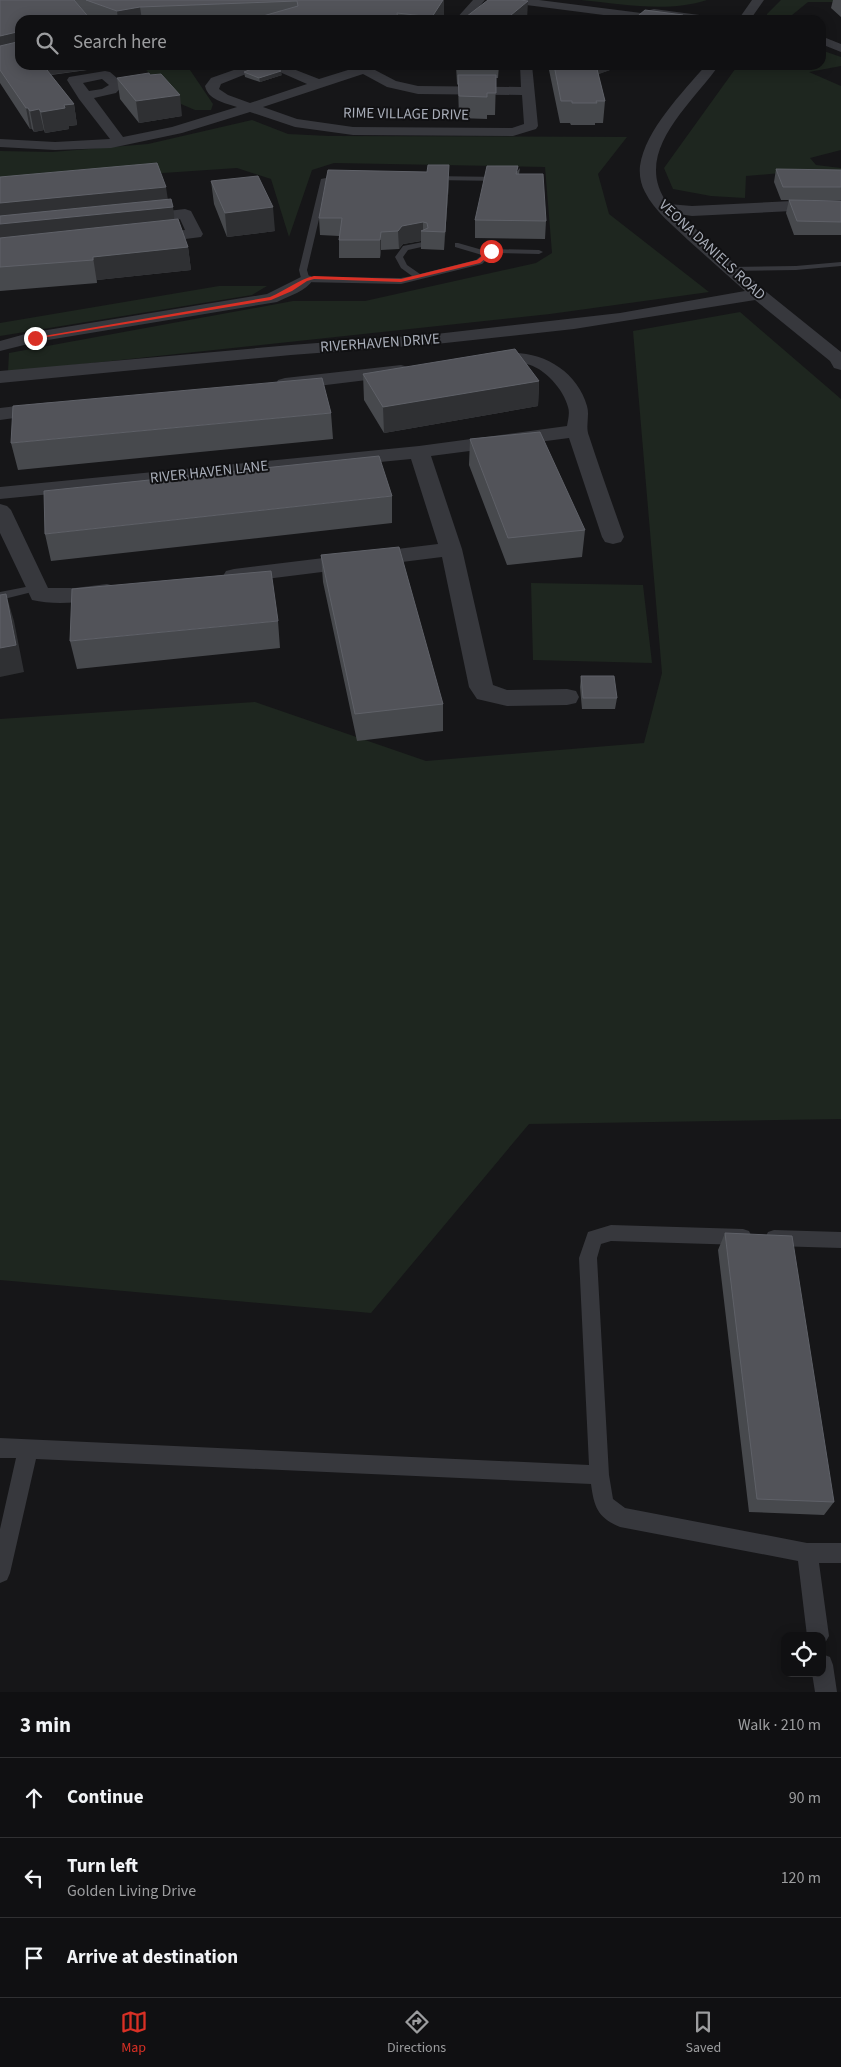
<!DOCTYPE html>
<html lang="en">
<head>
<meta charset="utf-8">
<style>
	:root { --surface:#101012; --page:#19191b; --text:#f1f3f6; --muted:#9c9d9f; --line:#303032; --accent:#d93025 }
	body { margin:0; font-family:"Source Sans 3",sans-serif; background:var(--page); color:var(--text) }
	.controls { position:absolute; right:15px; bottom:15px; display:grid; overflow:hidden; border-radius:10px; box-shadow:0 2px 12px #0003 }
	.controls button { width:45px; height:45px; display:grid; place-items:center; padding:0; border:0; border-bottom:1px solid var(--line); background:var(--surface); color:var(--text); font:25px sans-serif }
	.stop { position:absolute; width:15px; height:15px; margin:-11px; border:4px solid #d93025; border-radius:50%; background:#fff }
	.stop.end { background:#d93025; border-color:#fff; box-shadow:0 1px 5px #0008 }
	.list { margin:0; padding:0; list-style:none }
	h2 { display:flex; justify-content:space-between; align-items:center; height:65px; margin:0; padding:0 20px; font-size:21px }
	h2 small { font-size:16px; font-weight:400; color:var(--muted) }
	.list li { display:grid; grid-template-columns:32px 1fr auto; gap:15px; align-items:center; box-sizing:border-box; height:80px; padding:0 20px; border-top:1px solid var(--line) }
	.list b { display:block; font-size:19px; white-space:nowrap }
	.list p { margin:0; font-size:16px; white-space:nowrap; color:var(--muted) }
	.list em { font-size:16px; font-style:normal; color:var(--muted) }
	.icon { flex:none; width:28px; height:28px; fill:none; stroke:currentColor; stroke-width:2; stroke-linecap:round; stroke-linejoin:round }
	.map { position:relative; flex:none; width:841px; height:1692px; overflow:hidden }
	.search { position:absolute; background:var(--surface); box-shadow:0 2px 12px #0003; left:15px; right:15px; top:15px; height:55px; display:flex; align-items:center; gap:12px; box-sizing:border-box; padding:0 18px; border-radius:15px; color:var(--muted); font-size:19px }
	.sheet { height:305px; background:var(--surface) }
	nav { display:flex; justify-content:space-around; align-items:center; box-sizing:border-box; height:70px; border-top:1px solid var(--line); background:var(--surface); font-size:14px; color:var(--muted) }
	nav a { display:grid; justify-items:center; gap:2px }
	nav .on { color:var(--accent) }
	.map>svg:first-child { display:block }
</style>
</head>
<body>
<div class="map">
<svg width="841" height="1692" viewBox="0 0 841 1692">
	<rect width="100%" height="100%" fill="#161618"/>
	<path fill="#1e261f" d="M581 0H707C667 13 622 4 581 0Z
		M781 0H841V2H808L786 20H767V14Z
		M821 50 841 57V66L809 72 841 86V150L810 158 816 165 841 168V175L781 173 746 176 745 198 711 196 673 189 664 168 738 65H821Z
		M141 65H189L190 70 213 104 211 110H195L181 104Z
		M252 120 288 134 329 136 627 137 598 174 609 214 709 292 550 314 8 372 9 353 293 301H365L536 263 552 253 545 167 334 163 312 170 289 237 271 179 237 168 0 184V151L52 152 148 144Z
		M219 286H267L252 295 0 336V323Z
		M740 312 841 399V1119L529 1124 371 1313 0 1280V719L255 702 426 761 644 743 662 673 633 331Z
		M531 583 643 585 652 663 533 660Z"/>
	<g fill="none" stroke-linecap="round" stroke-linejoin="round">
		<path fill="#37383d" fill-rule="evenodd" d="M345 174 349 176 348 178 328 181 307 270 309 277 401 278 412 276 401 268 395 257 403 246 423 242H426V246L408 250 403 257 407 265 420 274 476 260 482 255 455 247V243H458L486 251 491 249 539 250 543 252 539 254 493 253 482 264 401 284 302 282 299 270 321 179Z
			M429 176 503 177 507 179 503 181 432 180H429Z
			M841 262V266L796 270 730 271 726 269 730 267 796 266Z
			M36 585 42 588 40 590 0 600V592Z
			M611 1225 743 1229 749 1231 752 1237 749 1243 743 1245 611 1241 601 1244 597 1258 609 1475 613 1499 625 1508 807 1543H841V1563H819L829 1636 825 1643 822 1645V1636H807L798 1561 620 1527C598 1518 594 1507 591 1484L36 1459 10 1573 7 1580 0 1583V1529L16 1458H0V1438L589 1465 579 1258 588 1232Z
			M774 1230 841 1232V1248L774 1246 768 1244 765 1238 768 1232Z
			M822 1654 830 1657 833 1665 837 1692H815L812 1673H822Z"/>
		<path fill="#37383d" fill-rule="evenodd" d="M473 0H485L467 20H455Z
			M505 0H539L649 14 650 10 654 9 707 16 713 20H642L511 3Z
			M752 0H764L750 20H738Z
			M821 36 841 44V52L821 44Z
			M248 65H283L319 79 364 65H383L375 70 396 81 418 86 521 87 520 65H532L538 126 536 129 513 136 353 135 295 127 250 112 182 133 111 148 55 150 0 147V139L55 142 110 139 79 99 67 80 69 77 105 71 110 72 124 84 116 93 94 98 123 137 172 127 237 107C225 103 208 100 205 86L211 78ZM266 66 307 84 250 103 228 95 219 89 221 84ZM363 74 387 87 418 94 522 95 524 124 512 128 353 127 297 119 263 107ZM102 79 109 85 102 89 89 91 83 83Z
			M706 65H719C692 104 630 153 668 204L692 206 792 201 841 202V212L792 211 692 216 679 214 764 290 841 352V370L834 368 830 361 755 300 574 329 436 344 291 355 0 383V371L291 345 436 334 620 313 745 291C726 274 707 257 688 240 673 225 655 212 645 192 641 185 639 175 640 166 645 130 683 92 706 65Z
			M185 209 191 211 203 234 201 237 146 244 140 242 138 239 140 236 146 234 185 230 180 219 138 223 132 221 130 218 132 215Z
			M305 275 311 276 313 280C306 291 289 296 277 302L36 342 0 351V341L29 333 267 294Z
			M512 353C545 352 578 373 587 406 590 416 585 426 589 436 600 470 612 503 624 537L621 542 613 544 605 542 602 537 569 438 431 456 462 549 493 685 507 690 567 689 576 691 579 697 576 703 567 705 507 706 477 699 469 687 442 557 234 583 226 581 223 576 226 571 234 569 438 544 411 459 0 499V487L419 446 567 426C568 420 570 413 568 407 564 390 544 367 526 364 511 361 495 369 480 365L477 361 480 357Z
			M401 365 408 367 410 371 408 375 285 390 278 388 276 384 278 380 285 378Z
			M51 402 58 404 61 408 58 412 0 420V408Z
			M0 504 7 506 11 510 48 588H75L107 584 115 586 118 591 115 596C90 602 57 606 32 600L0 533Z"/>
	</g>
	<path fill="#47494d" d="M0 0H444V17L442 20H92L90 19 116 66 51 75 74 104 77 125 69 126V129L45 133 44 130 34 132 32 129H30L0 83Z
		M833 0H841V17L831 8Z
		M214 65H243L228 70Z
		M288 65H311L299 69Z
		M456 65H499L498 78H496L495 115H487V119L459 118 458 85 457 84Z
		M549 65H624L598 74 605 101 603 123H595V125H571L570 123H560L549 70Z
		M244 72 282 75 260 82 245 77Z
		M117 78 182 116 139 123 120 99Z
		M520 168 519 174 546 221 545 239 475 238V220Z
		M776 169 841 170V200H781L774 182Z
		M427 172 449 182 444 250 421 249V241L403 244 399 249 381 250 380 258H339V236L320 235 319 218Z
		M0 177 168 200 175 219 188 247 191 270 97 280V283L0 291Z
		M211 181 275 231 227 237 214 204Z
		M789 200 841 201V235H794L786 213Z
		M363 374 539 381 538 406 384 433 364 400Z
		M331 413 333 439 18 470 11 443Z
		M470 439 585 530 582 557 507 565 469 465Z
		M392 496V523L51 561 45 534Z
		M321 555 443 704V731L357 741 323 582Z
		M278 621 280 648 77 669 70 641Z
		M581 676 617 698 615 709H582L580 687Z
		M725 1233 834 1502 824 1515 749 1512 718 1250Z"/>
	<path fill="#2f3033" d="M443 0H444V17L442 20H432V17Z
		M520 0H521V7L528 1 527 20H505Z
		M140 7 142 20H118L117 11Z
		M683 15V20H678Z
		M17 32 20 46 0 56V36Z
		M38 65H116V66L40 76Z
		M227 65H243L228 70Z
		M299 65H311L299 69Z
		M592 65H624L591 77Z
		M281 71 282 75 260 82 259 78Z
		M180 95 182 116 139 123 136 101Z
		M74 104 77 125 69 126V129L45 133 41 112 64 105Z
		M26 108H28L32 129H30Z
		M39 109 44 130 34 132 30 111Z
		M449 165V182L444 250 445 232Z
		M166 187 169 207H173L176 229 0 247V203Z
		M273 207 275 231 227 237 225 213Z
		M423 222V231H421V241L403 244 399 249 398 231 402 226Z
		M381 232V250L380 258V240Z
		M188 247 191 270 97 280V283L93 257Z
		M539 381 538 406 384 433 383 407Z
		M6 594 14 621 24 672 0 677V648Z"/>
	<path fill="#525359" stroke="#5f6168" d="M0 0H74L91 20H20V65H43L74 104 64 105 65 108 41 112 39 109 30 111 28 108H26L0 70V46L17 42V32L0 36Z
		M86 0H443L432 17 397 13 398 19H393V20H249L298 6 297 1 140 7 117 11Z
		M488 0H520L528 1 505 20H462Z
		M645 10 683 15 678 20H633Z
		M262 65H268L281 71 259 78 244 72Z
		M554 65H596L605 101H596L597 103H572V101H561Z
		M149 73 150 75 161 74 180 95 136 101 117 78Z
		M458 75H496V93H487V97L459 96Z
		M157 163 166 187 0 203V177Z
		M428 165H449L445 232 421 231 428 228 427 223 423 222 402 226 398 231 381 232 380 240H339L342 218H319L328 170 427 172Z
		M487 166H518L516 174H543L546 221 475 220Z
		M776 169 841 170V187H783Z
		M258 176 273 207 225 213 211 181Z
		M171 199 173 207 0 224V216Z
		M789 200 841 201V222L797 221Z
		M178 219 188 247 93 257V260L0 267V238Z
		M515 349 539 381 383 407 363 374Z
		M322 378 331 413 11 443 13 406Z
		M540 432 585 530 508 538 470 439Z
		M379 456 392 496 45 534 44 491Z
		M399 547 443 704 355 714 321 555Z
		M271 571 278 621 70 641 72 589Z
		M6 594 16 645 0 648V595Z
		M581 676H614L617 698H583Z
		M725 1233 792 1236 834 1502 757 1499Z"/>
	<path fill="#d93025" d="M490 250 494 251 480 263 401 282 314 279 307 281 292 291 271 300 35 339 32 338 270 297C285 291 299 279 314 276L401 279 477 260Z"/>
	<g text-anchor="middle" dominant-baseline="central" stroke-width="4" stroke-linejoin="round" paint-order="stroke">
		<g font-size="15" fill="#a8adb8" stroke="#111113">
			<text transform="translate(406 114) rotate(1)">RIME VILLAGE DRIVE</text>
			<text transform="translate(712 250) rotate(43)">VEONA DANIELS ROAD</text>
			<text transform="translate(380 343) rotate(-4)">RIVERHAVEN DRIVE</text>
			<text transform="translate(209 472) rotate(-6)">RIVER HAVEN LANE</text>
		</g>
	</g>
</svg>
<div class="controls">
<button><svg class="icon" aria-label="locate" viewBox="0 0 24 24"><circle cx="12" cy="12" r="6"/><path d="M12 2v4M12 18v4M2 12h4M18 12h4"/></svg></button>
</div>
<div class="stop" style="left:491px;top:251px"></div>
<div class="stop end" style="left:35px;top:338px"></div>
<div class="search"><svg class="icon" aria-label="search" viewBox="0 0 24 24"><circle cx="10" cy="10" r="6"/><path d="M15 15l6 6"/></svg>Search here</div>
</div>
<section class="sheet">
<h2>3 min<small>Walk · 210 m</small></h2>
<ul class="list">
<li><svg class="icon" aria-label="ahead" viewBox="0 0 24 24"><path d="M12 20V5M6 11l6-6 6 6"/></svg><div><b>Continue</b></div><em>90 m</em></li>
<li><svg class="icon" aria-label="left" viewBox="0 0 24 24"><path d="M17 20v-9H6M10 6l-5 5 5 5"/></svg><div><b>Turn left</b><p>Golden Living Drive</p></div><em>120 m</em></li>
<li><svg class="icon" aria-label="arrive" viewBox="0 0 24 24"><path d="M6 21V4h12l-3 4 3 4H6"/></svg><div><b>Arrive at destination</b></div></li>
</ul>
</section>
<nav>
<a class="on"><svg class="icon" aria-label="map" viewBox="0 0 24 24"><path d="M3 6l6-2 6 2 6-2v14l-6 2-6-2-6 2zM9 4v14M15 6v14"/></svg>Map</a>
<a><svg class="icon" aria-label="directions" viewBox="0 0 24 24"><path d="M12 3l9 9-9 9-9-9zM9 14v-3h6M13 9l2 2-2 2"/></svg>Directions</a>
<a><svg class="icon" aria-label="saved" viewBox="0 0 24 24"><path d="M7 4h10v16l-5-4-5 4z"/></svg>Saved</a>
</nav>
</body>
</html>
